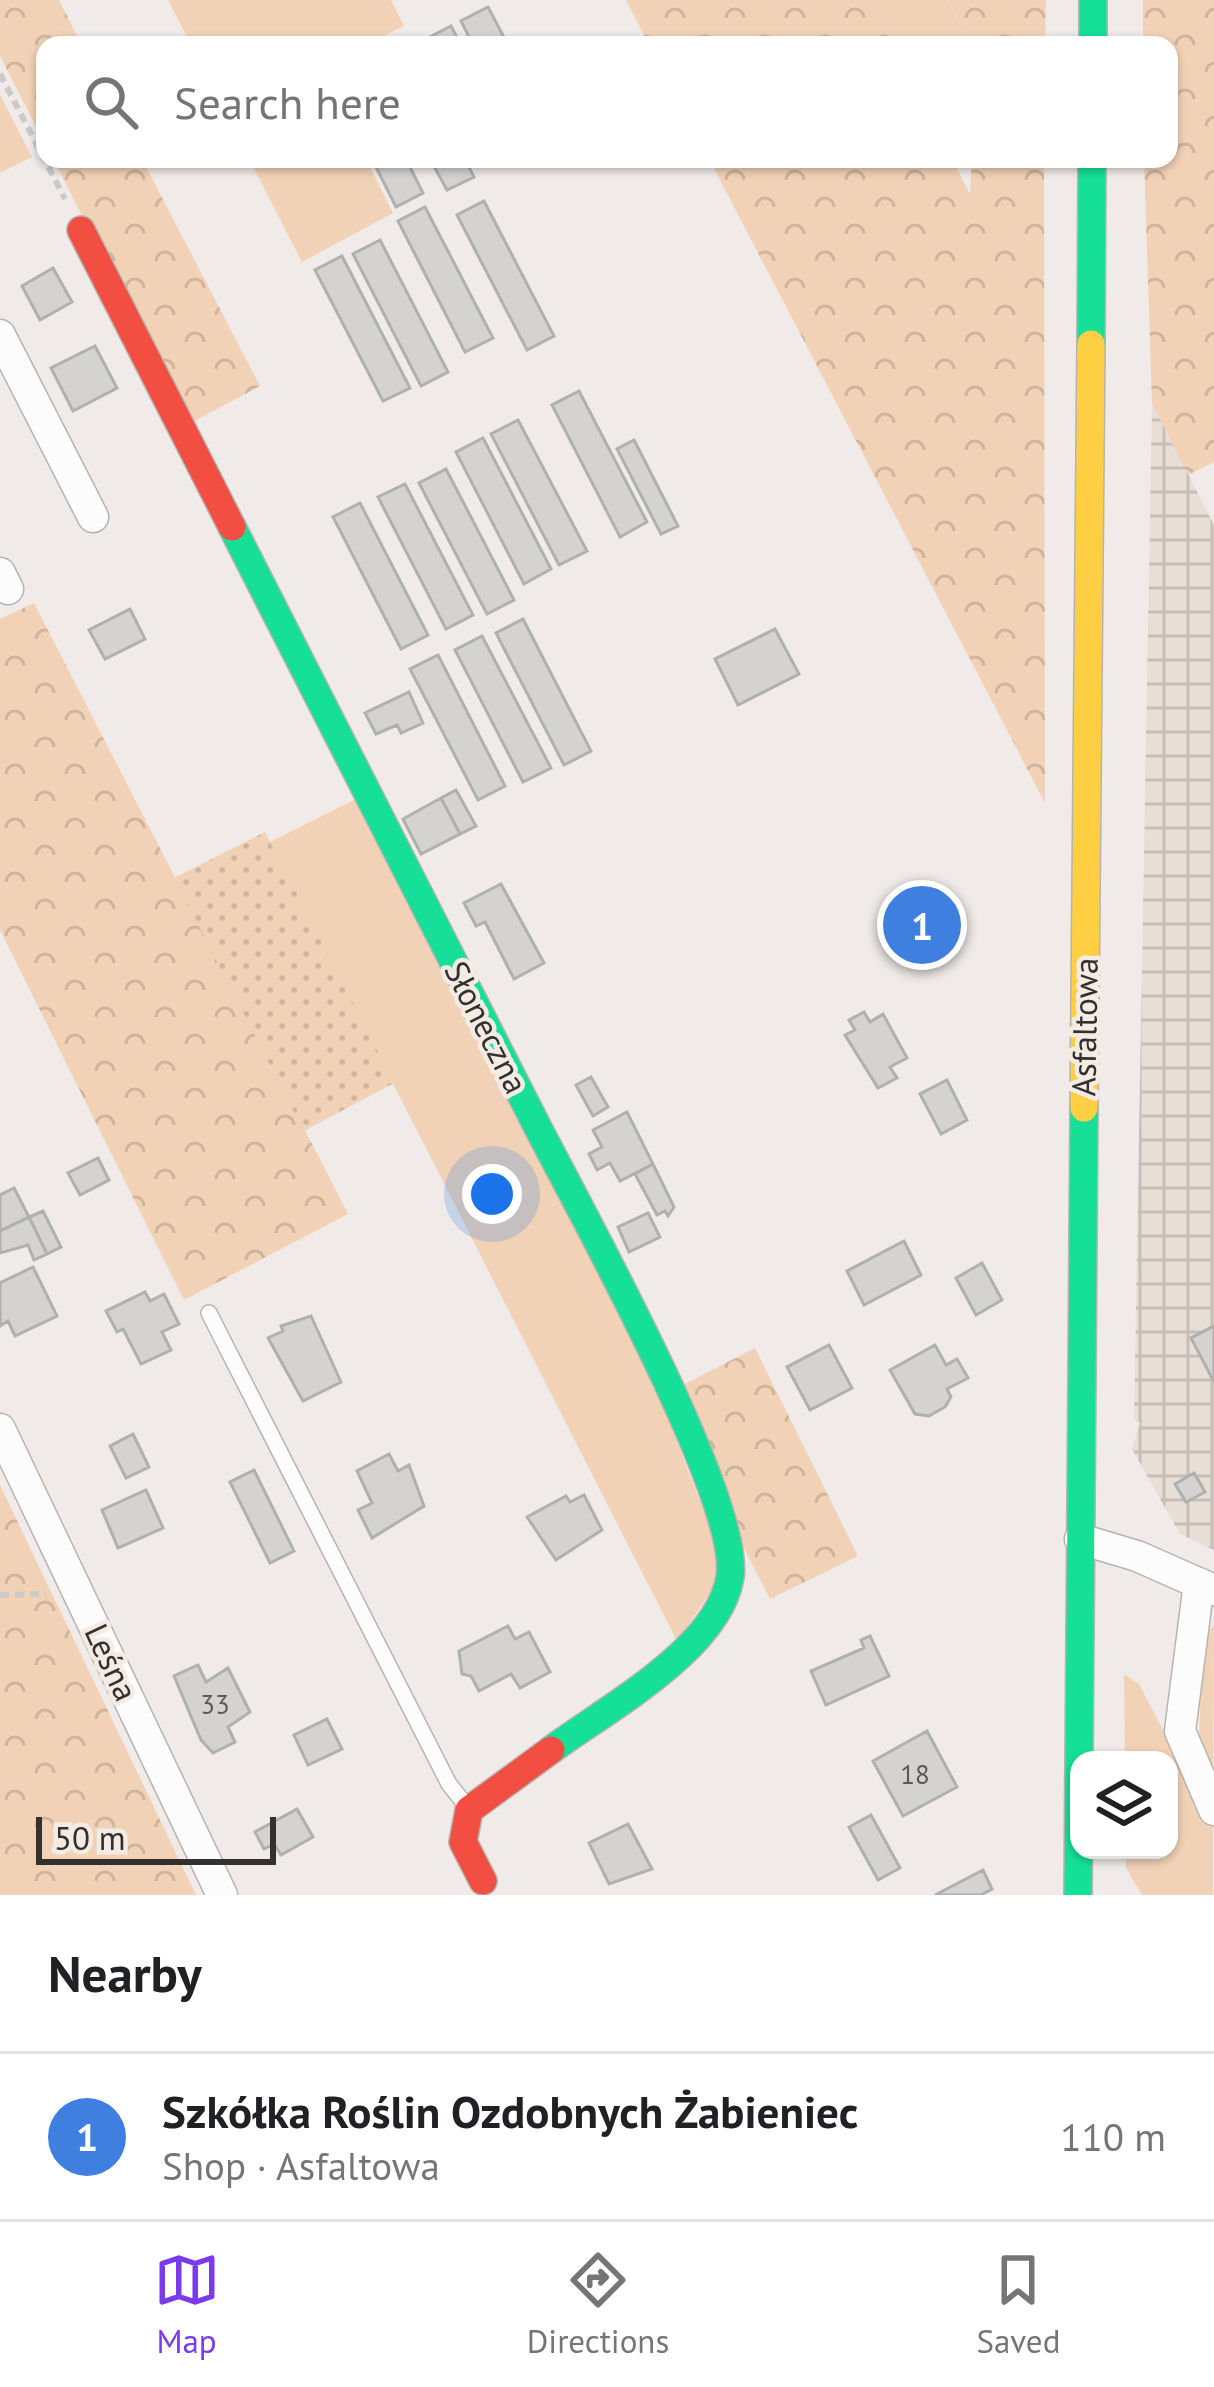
<!DOCTYPE html>
<html lang="en">
<head>
<meta charset="utf-8">
<style>
	:root { --surface:#fff; --page:#f6f6f6; --text:#202124; --muted:#757577; --line:#e0e0e0; --accent:#7c3aed }
	body { margin:0; font-family:"PT Sans",sans-serif; background:var(--page); color:var(--text) }
	.controls { position:absolute; right:36px; bottom:36px; display:grid; overflow:hidden; border-radius:24px; box-shadow:0 3px 9px #0004 }
	.controls button { width:108px; height:108px; display:grid; place-items:center; padding:0; border:0; border-bottom:3px solid var(--line); background:var(--surface); color:var(--text); font:60px sans-serif }
	.scale { position:absolute; left:36px; bottom:30px; width:240px; box-sizing:border-box; padding-left:12px; border:6px solid #33302d; border-top:0; font-size:33px; line-height:42px; white-space:nowrap; color:#33302d; -webkit-text-stroke:9px #f3ebe4; paint-order:stroke }
	.you { position:absolute; left:492px; top:1194px; width:42px; height:42px; margin:-30px; border:9px solid #fff; border-radius:50%; background:#1a73e8; box-shadow:0 0 0 18px #1a73e833 }
	.badge { display:grid; place-items:center; width:78px; height:78px; border-radius:50%; background:var(--accent); color:#fff; font-size:39px; font-weight:700 }
	.pin { position:absolute; translate:-50% -50%; border:6px solid #fff; box-shadow:0 3px 12px #0006 }
	.list { margin:0; padding:0; list-style:none }
	h2 { display:flex; justify-content:space-between; align-items:center; height:156px; margin:0; padding:0 48px; font-size:51px }
	h2 small { font-size:39px; font-weight:400; color:var(--muted) }
	.list li { display:grid; grid-template-columns:78px 1fr auto; gap:36px; align-items:center; box-sizing:border-box; height:168px; padding:0 48px; border-top:3px solid var(--line) }
	.list b { display:block; font-size:45px; white-space:nowrap }
	.list p { margin:0; font-size:39px; white-space:nowrap; color:var(--muted) }
	.list em { font-size:39px; font-style:normal; color:var(--muted) }
	.icon { flex:none; width:66px; height:66px; fill:none; stroke:currentColor; stroke-width:2; stroke-linecap:round; stroke-linejoin:round }
	.map { position:relative; flex:none; width:1214px; height:1895px; overflow:hidden }
	.search { position:absolute; background:var(--surface); box-shadow:0 3px 9px #0004; left:36px; right:36px; top:36px; height:132px; display:flex; align-items:center; gap:30px; box-sizing:border-box; padding:0 42px; border-radius:24px; color:var(--muted); font-size:45px }
	.sheet { height:324px; background:var(--surface) }
	nav { display:flex; justify-content:space-around; align-items:center; box-sizing:border-box; height:168px; border-top:3px solid var(--line); background:var(--surface); font-size:33px; color:var(--muted) }
	nav a { display:grid; justify-items:center; gap:6px }
	nav .on { color:var(--accent) }
	.map>svg:first-child { display:block }
</style>
</head>
<body>
<div class="map">
<svg width="1214" height="1895" viewBox="0 0 1214 1895">
	<defs>
		<pattern id="industrial-grid" width="8" height="8" patternUnits="userSpaceOnUse" patternTransform="scale(3)"><rect width="8" height="8" fill="#e7ded5"/><path d="M0 4h8M4 0v8" fill="none" stroke="#c7bfb7"/></pattern>
		<pattern id="forest-crowns" width="20" height="18" patternUnits="userSpaceOnUse" patternTransform="scale(3)"><rect width="20" height="18" fill="#f2d2b6"/><path d="M2 6a3 3 0 1 1 6 0M12 15a3 3 0 1 1 6 0" fill="none" stroke="#d0b59d"/></pattern>
		<pattern id="garden-dots" width="8" height="8" patternUnits="userSpaceOnUse" patternTransform="scale(3)"><rect width="8" height="8" fill="#f2d2b6"/><path d="M2 2h.1M6 6h.1" fill="none" stroke="#d0b59d" stroke-width="1.8" stroke-linecap="round"/></pattern>
	</defs>
	<rect width="100%" height="100%" fill="#f0ebe8"/>
	<path fill="url(#industrial-grid)" d="M1152 403 1214 525V1550L1180 1534 1132 1449 1140 1423 1134 1420Z"/>
	<path fill="#f2d2b6" d="M168 0H391L404 26 366 45H191Z
		M870 0H948L971 45H893Z
		M0 95 32 157 0 173Z
		M249 159H366L393 213 302 262Z
		M358 798 646 1362 718 1547 715 1586 677 1641 270 842Z
		M1214 1624 1213 1788 1198 1759 1203 1640Z
		M1124 1674 1139 1684 1213 1826V1895H1142L1126 1868V1850H1169V1760H1125Z"/>
	<path fill="url(#forest-crowns)" d="M0 0H59L82 45H45V144L0 56Z
		M626 0H870L893 45H649Z
		M948 0H1046L1045 45H971Z
		M1143 0H1214V462L1188 475 1152 403 1144 159H1169V45H1143Z
		M53 159H142L260 386 189 424Z
		M709 159H952L970 194 972 159H1044L1045 803Z
		M34 603 348 1214 184 1300 0 930V619Z
		M755 1348 858 1556 770 1599 726 1513 675 1389Z
		M0 1485 196 1895H0Z"/>
	<path fill="url(#garden-dots)" d="M265 832 394 1083 304 1131 174 878Z"/>
	<path fill="#d4d3d2" stroke="#b0b0ae" stroke-width="3" d="M488 7 508 45H473L461 21Z
		M451 26 461 45H427L424 40Z
		M372 159H406L423 193 396 207Z
		M430 159H465L474 177 447 190Z
		M484 201 554 336 527 350 457 215Z
		M425 207 493 338 465 352 398 221Z
		M380 240 448 372 421 386 353 254Z
		M342 256 410 388 383 401 315 270Z
		M53 268 72 302 40 320 22 286Z
		M95 346 117 388 73 411 51 368Z
		M579 391 647 522 620 537 552 405Z
		M518 420 587 551 559 565 491 434Z
		M483 438 551 569 524 584 456 452Z
		M634 440 678 526 661 534 617 449Z
		M446 469 514 600 487 614 419 483Z
		M405 484 473 615 446 629 378 497Z
		M360 503 428 635 401 649 333 517Z
		M130 609 145 639 105 659 89 630Z
		M523 619 591 751 564 765 496 633Z
		M775 629 799 674 738 705 715 659Z
		M482 636 551 768 523 782 455 650Z
		M438 655 505 786 478 800 410 669Z
		M409 692 423 723 401 733 397 725 376 734 365 713Z
		M456 790 476 826 460 834 441 798Z
		M441 798 460 834 421 854 403 819Z
		M501 884 544 963 514 979 485 922 476 926 464 903Z
		M864 1012 870 1022 883 1014 907 1058 890 1067 897 1078 878 1088 845 1035 855 1030 849 1020Z
		M591 1077 608 1107 593 1116 576 1085Z
		M947 1080 967 1120 941 1134 920 1094Z
		M627 1112 653 1164 620 1181 610 1163 597 1170 589 1154 602 1147 593 1130Z
		M98 1158 109 1180 80 1195 68 1173Z
		M653 1164 674 1207 668 1216 665 1211 657 1215 635 1174Z
		M14 1188 29 1217 0 1231V1195Z
		M43 1211 61 1247 47 1254 29 1217Z
		M648 1213 660 1237 629 1252 618 1227Z
		M29 1217 47 1254 34 1260 28 1245 0 1253V1231Z
		M904 1241 921 1275 864 1305 847 1271Z
		M982 1263 1002 1300 976 1315 956 1278Z
		M33 1267 57 1316 15 1336 8 1321 0 1326V1283Z
		M145 1292 150 1301 164 1294 179 1324 162 1332 171 1350 141 1364 123 1329 117 1332 106 1311Z
		M311 1316 341 1382 303 1401 268 1338 283 1331 281 1326Z
		M1214 1326V1382L1191 1338Z
		M829 1345 852 1388 810 1410 787 1367Z
		M935 1345 946 1365 957 1359 968 1378 947 1389 951 1397 945 1407 929 1416 915 1414 890 1370Z
		M133 1434 149 1467 126 1478 110 1446Z
		M389 1454 398 1471 409 1465 424 1506 372 1538 358 1510 372 1503 357 1471Z
		M254 1470 294 1551 270 1563 230 1482Z
		M1194 1473 1205 1492 1186 1502 1175 1484Z
		M146 1490 163 1528 118 1548 102 1510Z
		M584 1495 602 1530 556 1560 527 1517 566 1496 570 1502Z
		M508 1626 515 1639 529 1632 550 1672 520 1688 511 1674 479 1691 471 1676 462 1674 459 1651Z
		M870 1636 889 1676 826 1705 811 1671 864 1648 861 1640Z
		M198 1665 206 1682 228 1668 250 1712 228 1727 235 1742 213 1753 201 1740 174 1676Z
		M327 1719 342 1749 308 1765 294 1735Z
		M927 1731 957 1787 903 1816 873 1761Z
		M297 1809 313 1837 281 1855 274 1844 264 1849 255 1832Z
		M871 1815 900 1868 878 1880 849 1827Z
		M628 1824 652 1869 609 1884 589 1843Z
		M983 1870 992 1889 981 1895H935Z"/>
	<g fill="none" stroke-linecap="round" stroke-linejoin="round">
		<defs>
			<path id="lane" d="M209 1313 449 1784 469 1809"/>
			<path id="street" d="M0 335 93 517
				M0 573 8 589
				M0 1429 222 1895
				M1080 1539 1137 1556 1214 1590
				M1199 1583 1180 1731 1214 1810"/>
			<path id="fast" d="M1093 0V45
				M1091 344 1092 159
				M232 527C333 725 433 922 534 1120 576 1203 742 1499 730 1577 719 1649 606 1709 551 1750
				M1078 1895 1084 1108"/>
			<path id="slow" d="M1084 1108 1091 344"/>
			<path id="jam" d="M81 230 232 527
				M483 1881 463 1842 469 1810 551 1750"/>
		</defs>
		<use href="#lane" stroke="#b7b3b0" stroke-width="18"/>
		<use href="#street" stroke="#b7b3b0" stroke-width="33"/>
		<use href="#fast" stroke="#b7b3b0" stroke-width="30"/>
		<use href="#slow" stroke="#b7b3b0" stroke-width="30"/>
		<use href="#jam" stroke="#b7b3b0" stroke-width="30"/>
		<path stroke="#cccac9" stroke-width="6" stroke-dasharray="9 6" stroke-linecap="butt" d="M0 74 65 199
			M0 1595 46 1594"/>
		<use href="#lane" stroke="#fdfcfc" stroke-width="15"/>
		<use href="#street" stroke="#fdfcfc" stroke-width="30"/>
		<use href="#fast" stroke="#16e098" stroke-width="27"/>
		<use href="#slow" stroke="#ffcf43" stroke-width="27"/>
		<use href="#jam" stroke="#f24e42" stroke-width="27"/>
	</g>
	<g text-anchor="middle" dominant-baseline="central" stroke-width="9" stroke-linejoin="round" paint-order="stroke">
		<g font-size="27" fill="#5c5a57">
			<text x="215" y="1704">33</text>
			<text x="915" y="1774">18</text>
		</g>
		<g font-size="33" fill="#33302d" stroke="#f3ebe4">
			<text transform="translate(487 1027) rotate(63)">Słoneczna</text>
			<text transform="translate(1084 1027) rotate(-89)">Asfaltowa</text>
			<text transform="translate(112 1662) rotate(65)">Leśna</text>
		</g>
	</g>
</svg>
<div class="controls">
<button><svg class="icon" aria-label="layers" viewBox="0 0 24 24"><path d="M12 4l9 5-9 5-9-5zM3 14l9 5 9-5"/></svg></button>
</div>
<div class="scale">50 m</div>
<div class="you"></div>
<div class="pin badge" style="left:922px;top:925px;background:#3f7fe0">1</div>
<div class="search"><svg class="icon" aria-label="search" viewBox="0 0 24 24"><circle cx="10" cy="10" r="6"/><path d="M15 15l6 6"/></svg>Search here</div>
</div>
<section class="sheet">
<h2>Nearby<small></small></h2>
<ul class="list">
<li><span class="badge" style="background:#3f7fe0">1</span><div><b>Szkółka Roślin Ozdobnych Żabieniec</b><p>Shop · Asfaltowa</p></div><em>110 m</em></li>
</ul>
</section>
<nav>
<a class="on"><svg class="icon" aria-label="map" viewBox="0 0 24 24"><path d="M3 6l6-2 6 2 6-2v14l-6 2-6-2-6 2zM9 4v14M15 6v14"/></svg>Map</a>
<a><svg class="icon" aria-label="directions" viewBox="0 0 24 24"><path d="M12 3l9 9-9 9-9-9zM9 14v-3h6M13 9l2 2-2 2"/></svg>Directions</a>
<a><svg class="icon" aria-label="saved" viewBox="0 0 24 24"><path d="M7 4h10v16l-5-4-5 4z"/></svg>Saved</a>
</nav>
</body>
</html>
